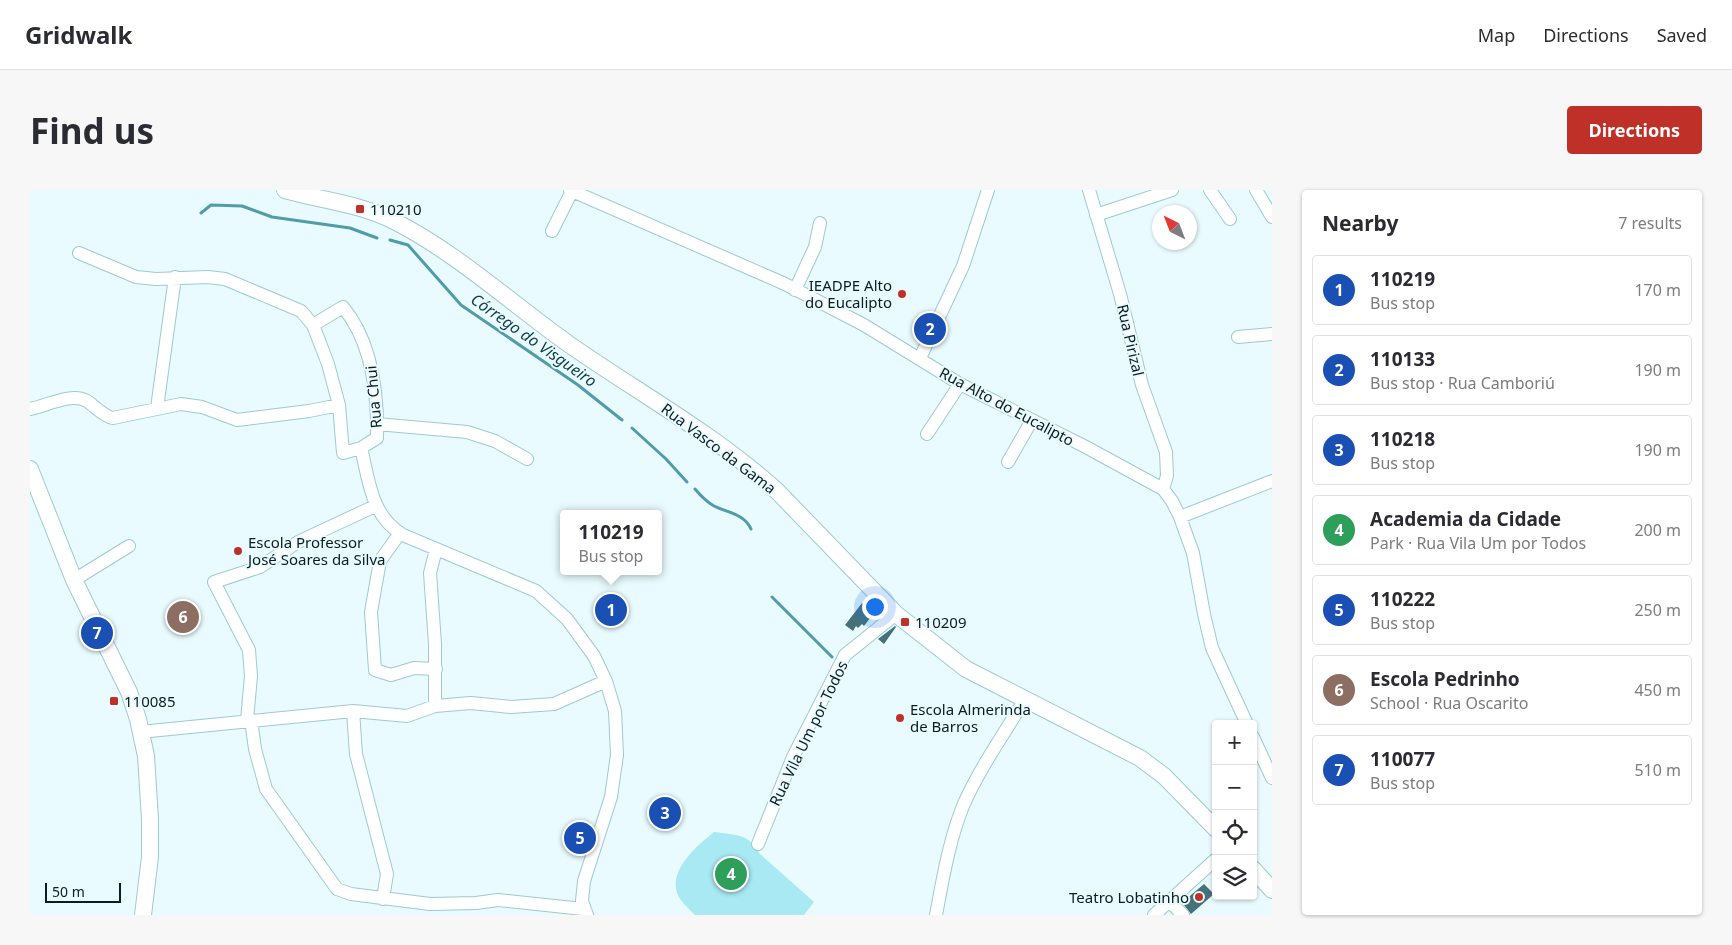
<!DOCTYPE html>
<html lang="en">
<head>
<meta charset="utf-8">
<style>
	:root { --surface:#fff; --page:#f7f7f7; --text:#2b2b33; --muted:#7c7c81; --line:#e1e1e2; --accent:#bf3128 }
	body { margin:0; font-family:"Noto Sans",sans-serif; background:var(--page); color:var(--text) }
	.controls { position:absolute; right:15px; bottom:15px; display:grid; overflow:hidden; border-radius:5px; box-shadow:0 1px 4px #0004 }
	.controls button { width:45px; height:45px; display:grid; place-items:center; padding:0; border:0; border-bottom:1px solid var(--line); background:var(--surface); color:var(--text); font:25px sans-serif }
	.compass { position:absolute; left:1122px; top:15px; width:45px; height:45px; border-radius:50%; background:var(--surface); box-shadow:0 1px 4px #0004; rotate:318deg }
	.scale { position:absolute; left:15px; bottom:12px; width:76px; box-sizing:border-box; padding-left:5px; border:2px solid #0b1d20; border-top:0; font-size:14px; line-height:18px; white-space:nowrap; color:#0b1d20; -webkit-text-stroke:4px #e9fbfe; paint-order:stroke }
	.you { position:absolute; left:844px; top:416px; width:18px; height:18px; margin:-12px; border:4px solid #fff; border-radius:50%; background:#1a73e8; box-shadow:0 0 0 8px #1a73e833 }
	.badge { display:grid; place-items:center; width:32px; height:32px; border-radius:50%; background:var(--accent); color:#fff; font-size:16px; font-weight:700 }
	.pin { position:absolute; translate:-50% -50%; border:2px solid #fff; box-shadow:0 1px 5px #0006 }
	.popup { position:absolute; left:530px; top:320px; width:102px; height:65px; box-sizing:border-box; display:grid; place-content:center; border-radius:5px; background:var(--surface); filter:drop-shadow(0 1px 4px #0005); font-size:16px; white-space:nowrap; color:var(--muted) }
	.popup b { font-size:19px; color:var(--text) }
	.popup::after { content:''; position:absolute; left:50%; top:100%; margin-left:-10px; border:10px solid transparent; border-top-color:var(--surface) }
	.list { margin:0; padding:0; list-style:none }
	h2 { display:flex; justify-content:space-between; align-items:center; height:65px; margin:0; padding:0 20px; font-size:21px }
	h2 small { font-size:16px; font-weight:400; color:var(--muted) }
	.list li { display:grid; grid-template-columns:32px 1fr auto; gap:15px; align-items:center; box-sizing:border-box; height:70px; margin:0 10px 10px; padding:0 10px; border:1px solid var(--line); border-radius:5px }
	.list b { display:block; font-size:19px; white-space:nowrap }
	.list p { margin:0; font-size:16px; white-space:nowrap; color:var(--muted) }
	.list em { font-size:16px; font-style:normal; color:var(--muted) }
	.icon { flex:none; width:28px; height:28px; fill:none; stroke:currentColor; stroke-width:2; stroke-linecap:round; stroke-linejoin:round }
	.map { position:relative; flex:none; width:1242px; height:725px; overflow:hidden; border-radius:5px }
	header { display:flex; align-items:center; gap:30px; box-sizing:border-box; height:70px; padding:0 25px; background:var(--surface); border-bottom:1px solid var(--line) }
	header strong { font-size:24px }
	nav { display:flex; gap:28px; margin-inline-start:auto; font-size:18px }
	.intro { display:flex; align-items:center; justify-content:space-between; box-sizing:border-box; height:120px; padding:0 30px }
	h1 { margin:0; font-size:35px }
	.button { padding:12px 22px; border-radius:5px; background:var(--accent); color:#fff; font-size:18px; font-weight:700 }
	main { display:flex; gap:30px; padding:0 30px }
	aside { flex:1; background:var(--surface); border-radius:5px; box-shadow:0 1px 4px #0004 }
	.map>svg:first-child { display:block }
</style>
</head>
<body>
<header>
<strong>Gridwalk</strong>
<nav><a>Map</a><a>Directions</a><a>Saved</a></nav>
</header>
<div class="intro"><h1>Find us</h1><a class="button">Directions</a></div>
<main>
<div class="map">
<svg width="1242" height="725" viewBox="0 0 1242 725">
	<rect width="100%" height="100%" fill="#e9fbfe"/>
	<path fill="#a9e9f3" d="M684 642C704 645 719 643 729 663L784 712 774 725H665C659 719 650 711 647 703 639 679 668 655 684 642Z"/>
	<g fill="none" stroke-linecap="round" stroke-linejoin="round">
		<path stroke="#509ca8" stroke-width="3" d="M171 23 181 15 212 16 242 27 320 38 347 48
			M360 50 378 55 431 115 548 195 592 230
			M602 238 636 269 657 292
			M665 299C670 305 677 312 684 316 696 322 715 324 721 339
			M742 407 802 467"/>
	</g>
	<path fill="#457178" d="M840 411 847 419 834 436 832 434 828 438 826 436 823 441 815 435 832 413 836 415Z
		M865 436 866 437 854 454 848 449Z
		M1174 694 1184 704 1161 724 1154 715V711Z"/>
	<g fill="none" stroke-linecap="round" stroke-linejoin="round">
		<defs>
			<path id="street" d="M540 0 755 94 834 135 930 194 1054 256 1133 299 1142 311 1150 327 1163 363 1174 424 1182 458 1217 534
				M1059 0 1090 104 1112 195 1136 262 1137 286 1133 299
				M1180 0 1200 29
				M1226 0 1242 27
				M1066 25 1142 0
				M522 41 542 1
				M49 63 106 87 126 89 178 87 195 89 271 121 283 135 298 174 309 215 313 263 331 258 347 248C348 205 342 152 313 117L283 135
				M765 100 785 57 790 33
				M1208 147 1242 144
				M890 168 933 76 958 0
				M127 218 145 87
				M0 219C16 216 42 202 57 211 66 217 73 226 83 228L151 214 172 217 207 230 279 221 309 215
				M347 234 437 242 465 251 497 269
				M897 244 930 194
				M331 258C339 291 341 326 373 345L506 401 537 429 564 466 576 491 585 521 587 565 581 607 554 691 552 711 557 725
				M978 272 1002 230
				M1150 327 1242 291
				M370 343 350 371 341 422 345 480 361 485 384 478 406 479
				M44 390 99 356
				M405 516V454L400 383 406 359
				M323 521 326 564 357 684 353 709
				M217 530 221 486 219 460 184 392 230 377 268 352 345 316
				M221 530 225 559 236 599 307 699 321 704 400 714 446 713 468 710 553 719
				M110 542 323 521 377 526 405 516 441 513 481 517 524 514 576 491
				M1223 547 1242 588
				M728 654 763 567 815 465 866 424
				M1140 712 1153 725
				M906 725C913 688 919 651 933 616 949 579 974 544 995 509
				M1124 725 1186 669"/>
			<path id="secondary" d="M255 0C290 10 331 14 364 31 427 63 482 114 540 155 609 203 684 244 747 301L866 424 936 479 1110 568 1134 586 1186 639
				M0 279 44 390 99 502 108 529 116 566 120 629V667L113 725
				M1223 679 1242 700"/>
		</defs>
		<use href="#street" stroke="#9ccad2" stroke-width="14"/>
		<use href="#secondary" stroke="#9ccad2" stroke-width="18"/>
		<use href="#street" stroke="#fff" stroke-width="12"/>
		<use href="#secondary" stroke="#fff" stroke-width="16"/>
	</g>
	<g fill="#bf3128" stroke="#e9fbfe" stroke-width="2">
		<rect x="325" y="14" width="10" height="10" rx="2.5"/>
		<circle cx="872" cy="104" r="5"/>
		<circle cx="208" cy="361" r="5"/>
		<rect x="870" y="427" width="10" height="10" rx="2.5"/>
		<rect x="79" y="506" width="10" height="10" rx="2.5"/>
		<circle cx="870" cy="528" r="5"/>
		<circle cx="1169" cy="707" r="5"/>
	</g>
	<g text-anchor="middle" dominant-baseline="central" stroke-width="4" stroke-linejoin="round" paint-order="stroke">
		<g font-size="15" fill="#0b1d20" stroke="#e9fbfe" text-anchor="start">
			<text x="340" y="19">110210</text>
			<text x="862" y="95" text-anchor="end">IEADPE Alto<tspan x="862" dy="17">do Eucalipto</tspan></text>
			<text x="218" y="352">Escola Professor<tspan x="218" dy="17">José Soares da Silva</tspan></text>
			<text x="885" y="432">110209</text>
			<text x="94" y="511">110085</text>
			<text x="880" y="519">Escola Almerinda<tspan x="880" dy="17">de Barros</tspan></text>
			<text x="1159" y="707" text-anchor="end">Teatro Lobatinho</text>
		</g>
		<g font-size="15" fill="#0b1d20" stroke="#e9fbfe">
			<text transform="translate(1101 150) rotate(77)">Rua Pirizal</text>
			<text transform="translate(343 207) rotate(-95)">Rua Chui</text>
			<text transform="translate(977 216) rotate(28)">Rua Alto do Eucalipto</text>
			<text transform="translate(689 258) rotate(37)">Rua Vasco da Gama</text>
			<text transform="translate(778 543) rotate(-64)">Rua Vila Um por Todos</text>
		</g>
		<g font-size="16" font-style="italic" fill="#0e3e45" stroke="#e9fbfe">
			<text transform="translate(504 150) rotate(35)">Córrego do Visgueiro</text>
		</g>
	</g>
</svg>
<div class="controls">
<button>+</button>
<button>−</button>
<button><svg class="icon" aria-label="locate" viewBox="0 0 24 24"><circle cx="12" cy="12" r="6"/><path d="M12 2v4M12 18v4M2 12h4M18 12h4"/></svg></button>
<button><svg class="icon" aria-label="layers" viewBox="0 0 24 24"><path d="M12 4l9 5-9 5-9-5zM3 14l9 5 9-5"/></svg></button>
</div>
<svg class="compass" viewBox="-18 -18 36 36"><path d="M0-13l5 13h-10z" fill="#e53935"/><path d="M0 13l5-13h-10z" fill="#7c7c81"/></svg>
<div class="scale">50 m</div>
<div class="you"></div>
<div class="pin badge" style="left:581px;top:420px;background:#1a4fb4">1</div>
<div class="popup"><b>110219</b>Bus stop</div>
<div class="pin badge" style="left:900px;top:139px;background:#1a4fb4">2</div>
<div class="pin badge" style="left:635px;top:623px;background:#1a4fb4">3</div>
<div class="pin badge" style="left:701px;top:684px;background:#2e9e5b">4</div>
<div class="pin badge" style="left:550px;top:648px;background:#1a4fb4">5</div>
<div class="pin badge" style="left:153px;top:427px;background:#8d6e63">6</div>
<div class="pin badge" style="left:67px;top:443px;background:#1a4fb4">7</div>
</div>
<aside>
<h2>Nearby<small>7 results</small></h2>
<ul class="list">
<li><span class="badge" style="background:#1a4fb4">1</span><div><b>110219</b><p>Bus stop</p></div><em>170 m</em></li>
<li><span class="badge" style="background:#1a4fb4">2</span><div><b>110133</b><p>Bus stop · Rua Camboriú</p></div><em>190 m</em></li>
<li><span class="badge" style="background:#1a4fb4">3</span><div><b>110218</b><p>Bus stop</p></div><em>190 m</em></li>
<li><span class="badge" style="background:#2e9e5b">4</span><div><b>Academia da Cidade</b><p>Park · Rua Vila Um por Todos</p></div><em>200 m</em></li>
<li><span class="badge" style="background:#1a4fb4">5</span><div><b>110222</b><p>Bus stop</p></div><em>250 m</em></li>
<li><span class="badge" style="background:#8d6e63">6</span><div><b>Escola Pedrinho</b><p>School · Rua Oscarito</p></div><em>450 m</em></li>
<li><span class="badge" style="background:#1a4fb4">7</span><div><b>110077</b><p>Bus stop</p></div><em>510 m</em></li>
</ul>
</aside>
</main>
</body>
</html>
